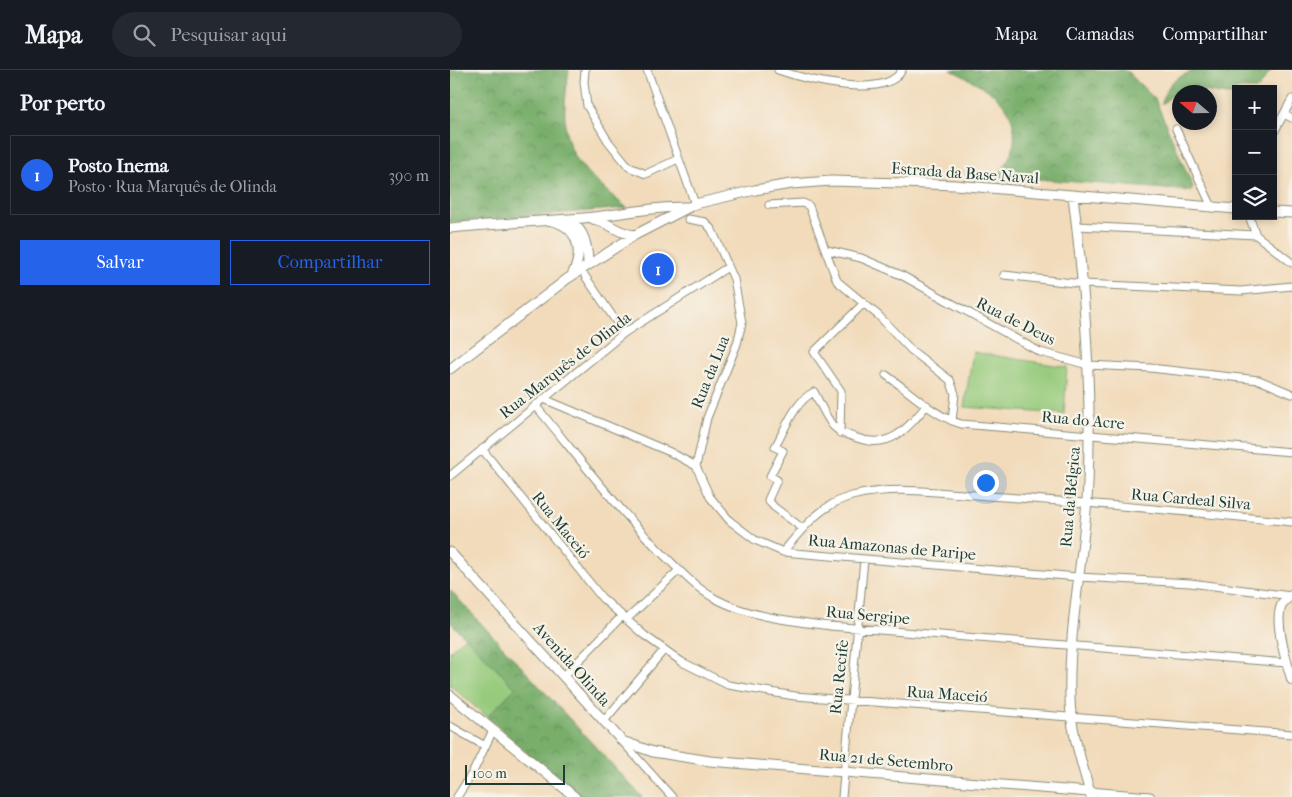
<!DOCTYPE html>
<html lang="pt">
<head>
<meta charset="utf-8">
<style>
	:root { --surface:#171b24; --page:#242831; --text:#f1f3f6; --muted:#9ea1a6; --line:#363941; --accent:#2563eb }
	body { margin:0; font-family:"IM FELL French Canon",serif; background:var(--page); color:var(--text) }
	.controls { position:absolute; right:15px; top:15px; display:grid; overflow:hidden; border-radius:0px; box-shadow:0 2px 8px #0003 }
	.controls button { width:45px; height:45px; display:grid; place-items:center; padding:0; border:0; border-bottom:1px solid var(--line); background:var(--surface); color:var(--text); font:25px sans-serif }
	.compass { position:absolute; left:722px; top:15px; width:45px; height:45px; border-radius:50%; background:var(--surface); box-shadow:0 2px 8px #0003; rotate:290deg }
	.scale { position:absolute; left:15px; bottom:12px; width:100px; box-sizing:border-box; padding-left:5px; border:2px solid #1f3d34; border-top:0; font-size:14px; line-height:18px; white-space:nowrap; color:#1f3d34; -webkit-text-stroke:4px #f7f3e8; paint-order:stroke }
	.you { position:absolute; left:535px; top:412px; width:18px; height:18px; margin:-12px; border:4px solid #fff; border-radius:50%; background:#1a73e8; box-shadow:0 0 0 8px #1a73e833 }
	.badge { display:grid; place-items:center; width:32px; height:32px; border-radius:50%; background:var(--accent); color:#fff; font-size:16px; font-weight:700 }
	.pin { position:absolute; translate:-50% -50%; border:2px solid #fff; box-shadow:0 1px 5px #0006 }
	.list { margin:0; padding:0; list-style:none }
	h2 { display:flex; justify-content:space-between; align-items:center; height:65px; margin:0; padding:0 20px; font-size:21px }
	h2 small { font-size:16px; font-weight:400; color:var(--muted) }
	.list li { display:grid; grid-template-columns:32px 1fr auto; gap:15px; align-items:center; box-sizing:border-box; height:80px; margin:0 10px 10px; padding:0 10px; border:1px solid var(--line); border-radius:0px }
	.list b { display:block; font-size:19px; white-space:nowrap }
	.list p { margin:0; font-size:16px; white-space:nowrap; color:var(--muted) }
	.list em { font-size:16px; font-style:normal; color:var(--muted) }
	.actions { display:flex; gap:10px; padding:15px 20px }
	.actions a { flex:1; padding:11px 0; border:1px solid var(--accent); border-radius:0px; text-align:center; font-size:18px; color:var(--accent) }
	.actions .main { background:var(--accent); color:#fff }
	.icon { flex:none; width:28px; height:28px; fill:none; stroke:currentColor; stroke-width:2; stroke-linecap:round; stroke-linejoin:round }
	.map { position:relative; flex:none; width:842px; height:727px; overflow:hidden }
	header { display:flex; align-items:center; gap:30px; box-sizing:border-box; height:70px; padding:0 25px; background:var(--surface); border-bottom:1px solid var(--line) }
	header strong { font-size:24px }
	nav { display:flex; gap:28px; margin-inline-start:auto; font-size:18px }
	.search { width:350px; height:45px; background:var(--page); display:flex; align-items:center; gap:12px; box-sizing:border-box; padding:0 18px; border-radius:28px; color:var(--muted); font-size:19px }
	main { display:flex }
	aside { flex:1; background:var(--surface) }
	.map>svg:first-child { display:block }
</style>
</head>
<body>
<header>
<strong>Mapa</strong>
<div class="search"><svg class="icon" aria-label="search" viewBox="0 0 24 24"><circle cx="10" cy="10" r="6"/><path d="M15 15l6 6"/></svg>Pesquisar aqui</div>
<nav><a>Mapa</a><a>Camadas</a><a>Compartilhar</a></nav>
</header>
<main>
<aside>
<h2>Por perto<small></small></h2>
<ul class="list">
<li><span class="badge">1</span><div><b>Posto Inema</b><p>Posto · Rua Marquês de Olinda</p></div><em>390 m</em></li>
</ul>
<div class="actions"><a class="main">Salvar</a><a>Compartilhar</a></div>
</aside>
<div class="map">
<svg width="842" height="727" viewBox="0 0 842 727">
	<defs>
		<pattern id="forest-crowns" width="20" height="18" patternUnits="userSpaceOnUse" patternTransform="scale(1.25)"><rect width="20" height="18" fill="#78ae6b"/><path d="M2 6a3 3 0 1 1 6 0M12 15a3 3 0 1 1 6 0" fill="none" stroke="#628f59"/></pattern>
	</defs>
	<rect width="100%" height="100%" fill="#f7f3e8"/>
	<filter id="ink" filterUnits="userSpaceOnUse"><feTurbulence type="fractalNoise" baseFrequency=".02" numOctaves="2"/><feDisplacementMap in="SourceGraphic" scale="10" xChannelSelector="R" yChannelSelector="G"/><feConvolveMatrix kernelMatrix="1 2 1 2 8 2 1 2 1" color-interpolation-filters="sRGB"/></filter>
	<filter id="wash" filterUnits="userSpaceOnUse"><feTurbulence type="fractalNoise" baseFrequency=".0096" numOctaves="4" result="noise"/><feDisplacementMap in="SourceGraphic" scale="20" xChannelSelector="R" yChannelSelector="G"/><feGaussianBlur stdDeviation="1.12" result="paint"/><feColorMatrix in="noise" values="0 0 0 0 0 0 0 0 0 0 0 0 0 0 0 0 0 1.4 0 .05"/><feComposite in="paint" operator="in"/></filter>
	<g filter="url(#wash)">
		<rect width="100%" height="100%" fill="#f2dbbb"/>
		<path fill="url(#forest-crowns)" stroke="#4c7650" d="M0 0H119C107 77 119 90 177 138L0 152Z
			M501 0H672L678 2 705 29 743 117 741 121 549 106C553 97 561 87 563 78 572 32 533 16 501 0Z
			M746 0H821L808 19H786V25C770 27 744 15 729 21 723 24 717 30 712 34 715 13 727 7 746 0Z
			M0 520 192 727H126L37 647 65 618 0 552Z"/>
		<path fill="#96ca7b" stroke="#5a8458" d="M523 282 617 297 614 344 514 337Z
			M15 567 65 618 37 647 0 615V581Z"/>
	</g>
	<g filter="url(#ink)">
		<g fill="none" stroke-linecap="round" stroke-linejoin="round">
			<defs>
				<path id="minor" d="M135 0 134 12 137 36 158 71 179 97 196 104 228 89
					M197 0 245 134
					M328 0C354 9 435 31 452 0
					M834 44 842 48
					M726 59 762 137
					M823 64 842 29
					M319 135 353 133 359 136 387 211 429 246 461 280 500 310 505 324 502 351
					M799 146 806 165 842 193
					M238 149 255 152 262 160 284 209 292 253 287 274 257 348 246 396
					M627 156 806 165
					M377 180 411 188 451 205 590 282 638 295 700 298 809 310 842 324
					M554 205 632 214 791 221 842 216
					M135 206 174 263
					M436 305C459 321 484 346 511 354L842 382
					M94 329 220 382 246 396 260 427 280 451 305 470 333 482 628 507 740 513 841 526
					M85 335C129 388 172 445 222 493 235 506 249 520 266 529 300 547 342 551 380 556L837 593
					M390 363 391 321 364 282 413 234
					M32 379 152 528 194 565 232 592 278 615 345 626 842 664
					M0 406 174 263 278 197
					M352 458 324 437 318 430 327 410 320 406 333 381 325 377C335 359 345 331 364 322 370 333 375 346 383 356 390 363 398 365 407 368 440 380 457 359 477 335
					M333 482C352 459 371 434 402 426 445 415 493 423 537 426 639 432 740 442 842 452
					M176 550 229 500
					M113 607 172 546
					M154 651 214 580
					M0 656 35 676
					M172 671 222 727
					M7 727 23 702 43 660
					M392 727 414 489"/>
				<path id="major" d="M623 126C635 221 642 318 638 413 635 484 618 555 620 627 620 661 633 695 641 727
					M823 142 842 143
					M143 149C159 152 168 164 185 165
					M115 150C135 155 138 177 138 195
					M102 151C129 157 134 183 122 205
					M0 158C45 154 90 151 134 148 169 145 202 136 238 137
					M0 299 117 209 185 165 245 134 305 120 341 114 381 111 451 113 505 115 786 139
					M0 482 172 671 203 682 260 691 700 727
					M842 525C839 527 835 530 833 533 822 548 837 593 842 610
					M0 625 125 727"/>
			</defs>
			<use href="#minor" stroke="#888c78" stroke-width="9"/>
			<use href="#major" stroke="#888c78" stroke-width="11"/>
			<use href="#minor" stroke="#fff" stroke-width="7"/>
			<use href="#major" stroke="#fff" stroke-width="9"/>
		</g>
	</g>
	<g text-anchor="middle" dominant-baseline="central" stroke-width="4.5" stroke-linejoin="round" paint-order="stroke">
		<g font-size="16" fill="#1f3d34" stroke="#f7f3e8">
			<text transform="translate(515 103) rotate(4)">Estrada da Base Naval</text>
			<text transform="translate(566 251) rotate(27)">Rua de Deus</text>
			<text transform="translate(115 295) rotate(-38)">Rua Marquês de Olinda</text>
			<text transform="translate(260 302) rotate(-68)">Rua da Lua</text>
			<text transform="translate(633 350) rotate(5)">Rua do Acre</text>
			<text transform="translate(620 427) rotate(-85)">Rua da Bélgica</text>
			<text transform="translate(741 429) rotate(5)">Rua Cardeal Silva</text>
			<text transform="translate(111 455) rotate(51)">Rua Maceió</text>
			<text transform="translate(442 477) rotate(5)">Rua Amazonas de Paripe</text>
			<text transform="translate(418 545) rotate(5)">Rua Sergipe</text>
			<text transform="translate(122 594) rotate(48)">Avenida Olinda</text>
			<text transform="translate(389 607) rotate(-84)">Rua Recife</text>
			<text transform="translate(497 624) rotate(4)">Rua Maceió</text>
			<text transform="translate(436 690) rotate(5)">Rua 21 de Setembro</text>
		</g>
	</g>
</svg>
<div class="controls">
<button>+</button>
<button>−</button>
<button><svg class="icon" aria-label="layers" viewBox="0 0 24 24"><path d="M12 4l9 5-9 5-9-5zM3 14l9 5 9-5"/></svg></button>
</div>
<svg class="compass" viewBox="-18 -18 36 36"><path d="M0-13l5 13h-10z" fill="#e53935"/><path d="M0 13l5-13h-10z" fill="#9ea1a6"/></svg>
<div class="scale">100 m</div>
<div class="you"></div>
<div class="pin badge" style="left:208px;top:199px">1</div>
</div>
</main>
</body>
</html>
